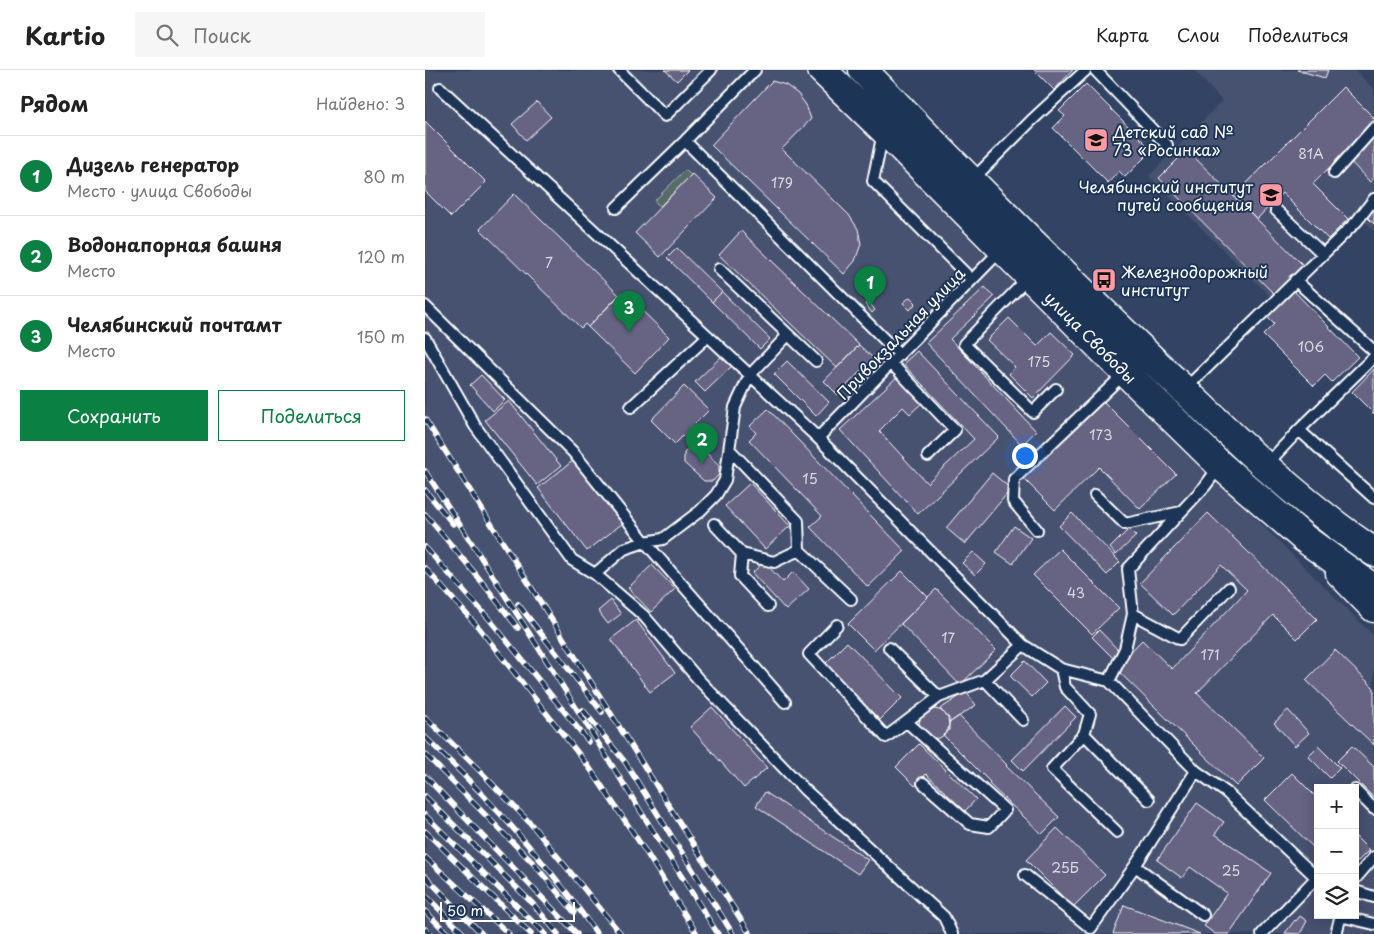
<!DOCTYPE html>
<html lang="ru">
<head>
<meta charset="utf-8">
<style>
	:root { --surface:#fff; --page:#f6f6f6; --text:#222; --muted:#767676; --line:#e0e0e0; --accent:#0b8043 }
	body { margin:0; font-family:"Playpen Sans",sans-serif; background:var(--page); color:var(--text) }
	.controls { position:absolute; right:15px; bottom:15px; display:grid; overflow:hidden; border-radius:0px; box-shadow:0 2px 12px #0003 }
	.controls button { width:45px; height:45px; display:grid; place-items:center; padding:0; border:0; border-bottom:1px solid var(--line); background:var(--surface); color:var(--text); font:25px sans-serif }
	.scale { position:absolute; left:15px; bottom:12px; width:135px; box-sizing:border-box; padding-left:5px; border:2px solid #fff; border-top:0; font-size:14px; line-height:18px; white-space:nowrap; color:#fff; -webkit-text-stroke:4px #1d3557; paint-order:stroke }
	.you { position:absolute; left:599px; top:385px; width:18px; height:18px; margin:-12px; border:4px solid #fff; border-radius:50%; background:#1a73e8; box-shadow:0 0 0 8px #1a73e833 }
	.badge { display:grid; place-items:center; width:32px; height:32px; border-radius:50%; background:var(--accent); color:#fff; font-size:16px; font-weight:700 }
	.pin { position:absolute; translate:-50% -41px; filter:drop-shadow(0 1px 2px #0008) }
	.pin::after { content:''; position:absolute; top:26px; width:18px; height:15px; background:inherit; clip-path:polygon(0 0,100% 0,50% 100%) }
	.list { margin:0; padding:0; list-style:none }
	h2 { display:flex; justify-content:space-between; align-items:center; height:65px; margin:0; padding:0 20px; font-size:21px }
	h2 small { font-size:16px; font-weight:400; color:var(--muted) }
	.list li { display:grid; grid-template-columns:32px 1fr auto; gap:15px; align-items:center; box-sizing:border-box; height:80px; padding:0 20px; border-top:1px solid var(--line) }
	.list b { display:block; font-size:19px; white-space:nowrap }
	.list p { margin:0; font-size:16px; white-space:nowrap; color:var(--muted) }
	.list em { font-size:16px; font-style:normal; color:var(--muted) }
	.actions { display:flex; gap:10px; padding:15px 20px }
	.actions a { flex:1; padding:11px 0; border:1px solid var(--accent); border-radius:0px; text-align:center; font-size:18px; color:var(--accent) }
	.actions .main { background:var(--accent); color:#fff }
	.icon { flex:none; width:28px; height:28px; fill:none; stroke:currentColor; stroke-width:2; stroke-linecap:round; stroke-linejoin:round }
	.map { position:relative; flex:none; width:949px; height:864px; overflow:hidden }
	header { display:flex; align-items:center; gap:30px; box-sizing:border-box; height:70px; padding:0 25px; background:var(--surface); border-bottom:1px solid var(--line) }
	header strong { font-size:24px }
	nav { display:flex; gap:28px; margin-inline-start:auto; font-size:18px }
	.search { width:350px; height:45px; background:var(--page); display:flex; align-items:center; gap:12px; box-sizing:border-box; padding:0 18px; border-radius:0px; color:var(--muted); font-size:19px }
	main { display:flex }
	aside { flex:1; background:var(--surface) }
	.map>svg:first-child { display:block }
</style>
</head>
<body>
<header>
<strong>Kartio</strong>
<div class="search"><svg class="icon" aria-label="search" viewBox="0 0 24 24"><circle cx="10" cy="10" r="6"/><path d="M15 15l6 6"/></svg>Поиск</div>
<nav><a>Карта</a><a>Слои</a><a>Поделиться</a></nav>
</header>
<main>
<aside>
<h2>Рядом<small>Найдено: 3</small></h2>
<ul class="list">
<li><span class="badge">1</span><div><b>Дизель генератор</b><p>Место · улица Свободы</p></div><em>80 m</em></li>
<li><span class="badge">2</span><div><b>Водонапорная башня</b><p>Место</p></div><em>120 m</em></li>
<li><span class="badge">3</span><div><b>Челябинский почтамт</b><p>Место</p></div><em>150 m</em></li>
</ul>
<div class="actions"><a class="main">Сохранить</a><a>Поделиться</a></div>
</aside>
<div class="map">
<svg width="949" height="864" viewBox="0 0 949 864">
	<rect width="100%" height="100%" fill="#334364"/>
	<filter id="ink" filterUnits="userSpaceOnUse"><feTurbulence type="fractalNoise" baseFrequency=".02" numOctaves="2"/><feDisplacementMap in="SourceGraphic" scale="10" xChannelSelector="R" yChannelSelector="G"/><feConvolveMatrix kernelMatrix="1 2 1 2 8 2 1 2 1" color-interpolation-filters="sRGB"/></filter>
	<g filter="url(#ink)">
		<path fill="#465170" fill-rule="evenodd" d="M0 0H379L949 566V864H0ZM893 718H930V845H893Z
			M769 0H930L949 19V161L933 144 848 229 724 106 797 31Z"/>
		<path fill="#576c68" stroke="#abb6b4" d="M260 100 266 105 235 136 229 131Z"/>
		<path fill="#666483" stroke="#fff" d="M240 0H263L252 11Z
			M609 0H648L629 20Z
			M872 0H903L900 8Z
			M347 11 361 15 373 24 381 35 386 49 357 79 424 145 433 159 436 174 430 191 419 204 286 75Z
			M661 14 727 80 700 107 694 101 683 113 628 58 640 46 634 41Z
			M918 17 949 48V52L888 114 923 149 903 169 857 123 832 149 809 126Z
			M112 32 126 47 101 70 87 54Z
			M0 51 61 112 26 147 0 121Z
			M949 60V108L945 112 921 87Z
			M762 80 878 195 849 224 734 108Z
			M267 104 292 128 235 187 210 163Z
			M89 124 194 225 163 257 160 254 156 258 55 159Z
			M949 133V154L938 143Z
			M316 161 434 275 412 298 294 185Z
			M252 178 297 222 287 232 242 188Z
			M560 217 569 227 525 269 611 361 597 375 501 273Z
			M868 220 933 287 907 312 900 305 889 316 838 265 849 254 841 246Z
			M198 222 244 267 210 303 163 257Z
			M297 222 345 269 335 279 287 232Z
			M485 227 491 233 485 240 478 233Z
			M443 231 450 240 447 243 440 234Z
			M584 248 612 276 626 262 650 285 608 328 584 304 590 297 562 270Z
			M434 275 448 288 413 325 399 311Z
			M492 281 574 367 493 444 415 360 474 305 499 331 485 344 478 337 454 361 502 413 549 369 478 294Z
			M299 284 309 294 280 322 270 312Z
			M362 291 404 332 391 346 349 304Z
			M949 299V344L927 322Z
			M56 305 80 330 68 341 45 315Z
			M259 316 284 340 250 374 226 350Z
			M677 330 751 404 715 439 674 397 630 440 598 408Z
			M84 331 136 396 112 415 60 350Z
			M343 339 480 481 443 517 385 457 397 446 324 370 331 363 325 356Z
			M274 376 294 395V404L288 411H279L259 393V383L265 377Z
			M149 390 198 453 162 481 113 418Z
			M567 403 586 419 540 474 521 458Z
			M325 413 365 456 340 479 300 436Z
			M647 443 695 492 682 505 634 456Z
			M783 443 892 549 872 569 848 545 772 623 839 688 811 716 690 598 717 570 747 599 822 520 796 495 748 545 715 513Z
			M589 456 606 468 588 494 571 482Z
			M704 459 711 466 691 485 685 478Z
			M635 479 694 538 667 564 608 505Z
			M548 482 561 494 550 505 537 493Z
			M339 492 358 512 368 502 384 519 361 540 327 503Z
			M227 495 250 519 226 542 203 518Z
			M477 501 503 527 449 580 423 554Z
			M511 519 571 580 535 615 476 554Z
			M186 530 196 544 183 554 173 541Z
			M211 550 250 603 225 622 186 569Z
			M674 560 695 582 689 589 667 567Z
			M422 572 477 628 455 650 400 594Z
			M910 580 949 618V675L881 610Z
			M600 591 621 613 607 627 585 606Z
			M541 622 551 635 524 653V648L515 639Z
			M640 636 651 647 598 701 587 690Z
			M287 637 342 698 319 718 265 657Z
			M494 654a15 15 0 1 1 30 0a15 15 0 1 1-30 0Z
			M863 640 884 663 870 676 849 653Z
			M534 646 582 695 581 696 634 747 617 764 564 714 565 712 518 665 524 660V653Z
			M494 674 551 729 540 741 501 704 490 716 471 697Z
			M893 676 915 698 905 708 883 686Z
			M927 676 949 697V728L912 691Z
			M867 703 893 729V782L840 730Z
			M340 722 443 790 433 804 331 736Z
			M772 733 799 752 790 764 846 803 804 864H790L779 856 802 823 765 797 757 808 732 790Z
			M632 758 680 805 648 837 601 790Z
			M930 766 944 780 930 794Z
			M699 835 775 864H688Z
			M875 846 882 851 875 864 860 863 870 850 871 851Z"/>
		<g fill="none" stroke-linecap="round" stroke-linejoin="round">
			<defs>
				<path id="service" d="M194 0 240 46 286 0
					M330 0 260 71 475 285
					M670 0 742 75
					M15 18 393 368 598 575 636 599 684 611 771 701 802 723 893 809
					M458 63 448 111 547 210
					M909 103 949 58
					M547 110 607 50 661 0
					M191 138 260 71
					M851 140 898 184
					M294 199 391 291
					M604 207 539 274 608 342 631 319
					M870 210 949 281
					M0 236 148 382 220 472 360 632
					M363 265 325 305 310 337 300 410 291 425 275 441 238 469 220 472 199 479 170 504 219 546 273 609 380 720 519 847 527 864
					M0 268 50 356 147 490 170 504
					M466 293 530 360 503 386
					M760 319 932 151 949 129
					M206 337 283 266
					M874 360 949 428
					M393 368 577 179
					M305 380 373 451 374 480 426 529
					M840 396 874 360 949 287
					M670 425 700 454 756 442
					M289 454 317 484 349 492 374 480
					M612 460 588 431 589 409 700 303
					M317 484 315 506 343 536
					M708 544 755 569 804 518
					M412 555 384 584 461 667 514 627 560 610 598 575
					M464 578 514 627
					M636 599 640 617 665 644 659 664 724 730
					M560 610 598 650
					M684 611 700 579 708 544 703 499 780 416 794 397
					M482 652 580 740 564 757 545 754 498 713
					M659 664 627 699 692 762
					M930 720 949 739
					M710 796 778 845
					M600 805 666 858 710 796 771 701
					M930 809 949 787
					M930 821 949 827
					M915 846 949 854
					M837 864 891 808
					M911 864 916 845"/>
				<path id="secondary" d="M915 503 949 538"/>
				<path id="primary" d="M397 0 458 59 689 291 795 395 880 469 949 519
					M438 0C533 99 630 196 729 291 799 358 868 428 949 482"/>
			</defs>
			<use href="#service" stroke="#fff" stroke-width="14"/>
			<use href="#secondary" stroke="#fff" stroke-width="31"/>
			<use href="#primary" stroke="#fff" stroke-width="31"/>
			<use href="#service" stroke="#1d3557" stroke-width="10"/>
			<use href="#secondary" stroke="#1d3557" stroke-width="28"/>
			<use href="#primary" stroke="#1d3557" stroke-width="28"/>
			<defs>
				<path id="rail" d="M0 349 325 864
					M0 401C100 553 195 710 293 864
					M0 420 28 454
					M0 444 49 502 93 558
					M0 477 65 550 164 672
					M0 498 54 558 164 697 221 782 272 864
					M93 534 177 642
					M158 640 200 692 308 864
					M0 647 53 699 106 754 196 864
					M0 667C64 728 121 791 172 864
					M0 684 109 794 149 842
					M0 706 152 864
					M0 726 109 835 133 864
					M0 745 120 864
					M0 761 106 864
					M0 787 84 864
					M0 806 57 864
					M0 825 39 864
					M0 841 23 864
					M0 859 5 864"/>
			</defs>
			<use href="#rail" stroke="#fff" stroke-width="5.5"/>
			<use href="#rail" stroke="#1d3557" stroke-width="4" stroke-dasharray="11" stroke-linecap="butt"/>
		</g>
	</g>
	<defs>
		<symbol id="school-square" viewBox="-11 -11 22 22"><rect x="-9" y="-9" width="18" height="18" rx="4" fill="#ff9aa2" stroke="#1d3557"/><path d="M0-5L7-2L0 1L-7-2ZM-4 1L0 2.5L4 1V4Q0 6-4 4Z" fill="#111"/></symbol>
		<symbol id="university-square" viewBox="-11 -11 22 22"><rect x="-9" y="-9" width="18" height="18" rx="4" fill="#ff9aa2" stroke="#1d3557"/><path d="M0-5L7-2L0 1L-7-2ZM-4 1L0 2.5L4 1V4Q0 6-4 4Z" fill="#111"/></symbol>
		<symbol id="bus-square" viewBox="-11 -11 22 22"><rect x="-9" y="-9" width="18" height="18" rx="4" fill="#ff9aa2" stroke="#1d3557"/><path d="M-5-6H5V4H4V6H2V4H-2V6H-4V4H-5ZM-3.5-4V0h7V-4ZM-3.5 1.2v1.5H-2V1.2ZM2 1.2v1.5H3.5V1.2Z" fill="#111"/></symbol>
	</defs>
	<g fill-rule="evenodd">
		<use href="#school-square" x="657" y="56" width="28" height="28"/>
		<use href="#university-square" x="832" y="111" width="28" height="28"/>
		<use href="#bus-square" x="665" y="196" width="28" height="28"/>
	</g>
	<g text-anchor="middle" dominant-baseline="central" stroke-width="4" stroke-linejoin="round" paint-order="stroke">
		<g font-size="14" fill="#d9d8e0">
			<text x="886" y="83">81А</text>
			<text x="357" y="112">179</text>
			<text x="124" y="192">7</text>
			<text x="886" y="276">106</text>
			<text x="614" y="291">175</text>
			<text x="676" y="364">173</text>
			<text x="385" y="408">15</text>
			<text x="651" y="522">43</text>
			<text x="523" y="567">17</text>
			<text x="785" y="584">171</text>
			<text x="640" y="797">25Б</text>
			<text x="806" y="800">25</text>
		</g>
		<g font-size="16" fill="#fff" stroke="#1d3557" text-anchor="start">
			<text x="688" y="61">Детский сад №<tspan x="688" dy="18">73 «Росинка»</tspan></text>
			<text x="828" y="116" text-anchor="end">Челябинский институт<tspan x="828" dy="18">путей сообщения</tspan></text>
			<text x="696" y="201">Железнодорожный<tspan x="696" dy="18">институт</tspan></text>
		</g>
		<g font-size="16" fill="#fff" stroke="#1d3557">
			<text transform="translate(475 263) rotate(-46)">Привокзальная улица</text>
			<text transform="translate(666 267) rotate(45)">улица Свободы</text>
		</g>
	</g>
</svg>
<div class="controls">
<button>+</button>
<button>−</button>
<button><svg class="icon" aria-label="layers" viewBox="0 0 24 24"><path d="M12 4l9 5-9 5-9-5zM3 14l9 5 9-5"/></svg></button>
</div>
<div class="scale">50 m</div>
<div class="you"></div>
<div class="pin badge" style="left:445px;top:237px">1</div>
<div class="pin badge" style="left:277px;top:394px">2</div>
<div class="pin badge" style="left:204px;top:262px">3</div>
</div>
</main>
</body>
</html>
